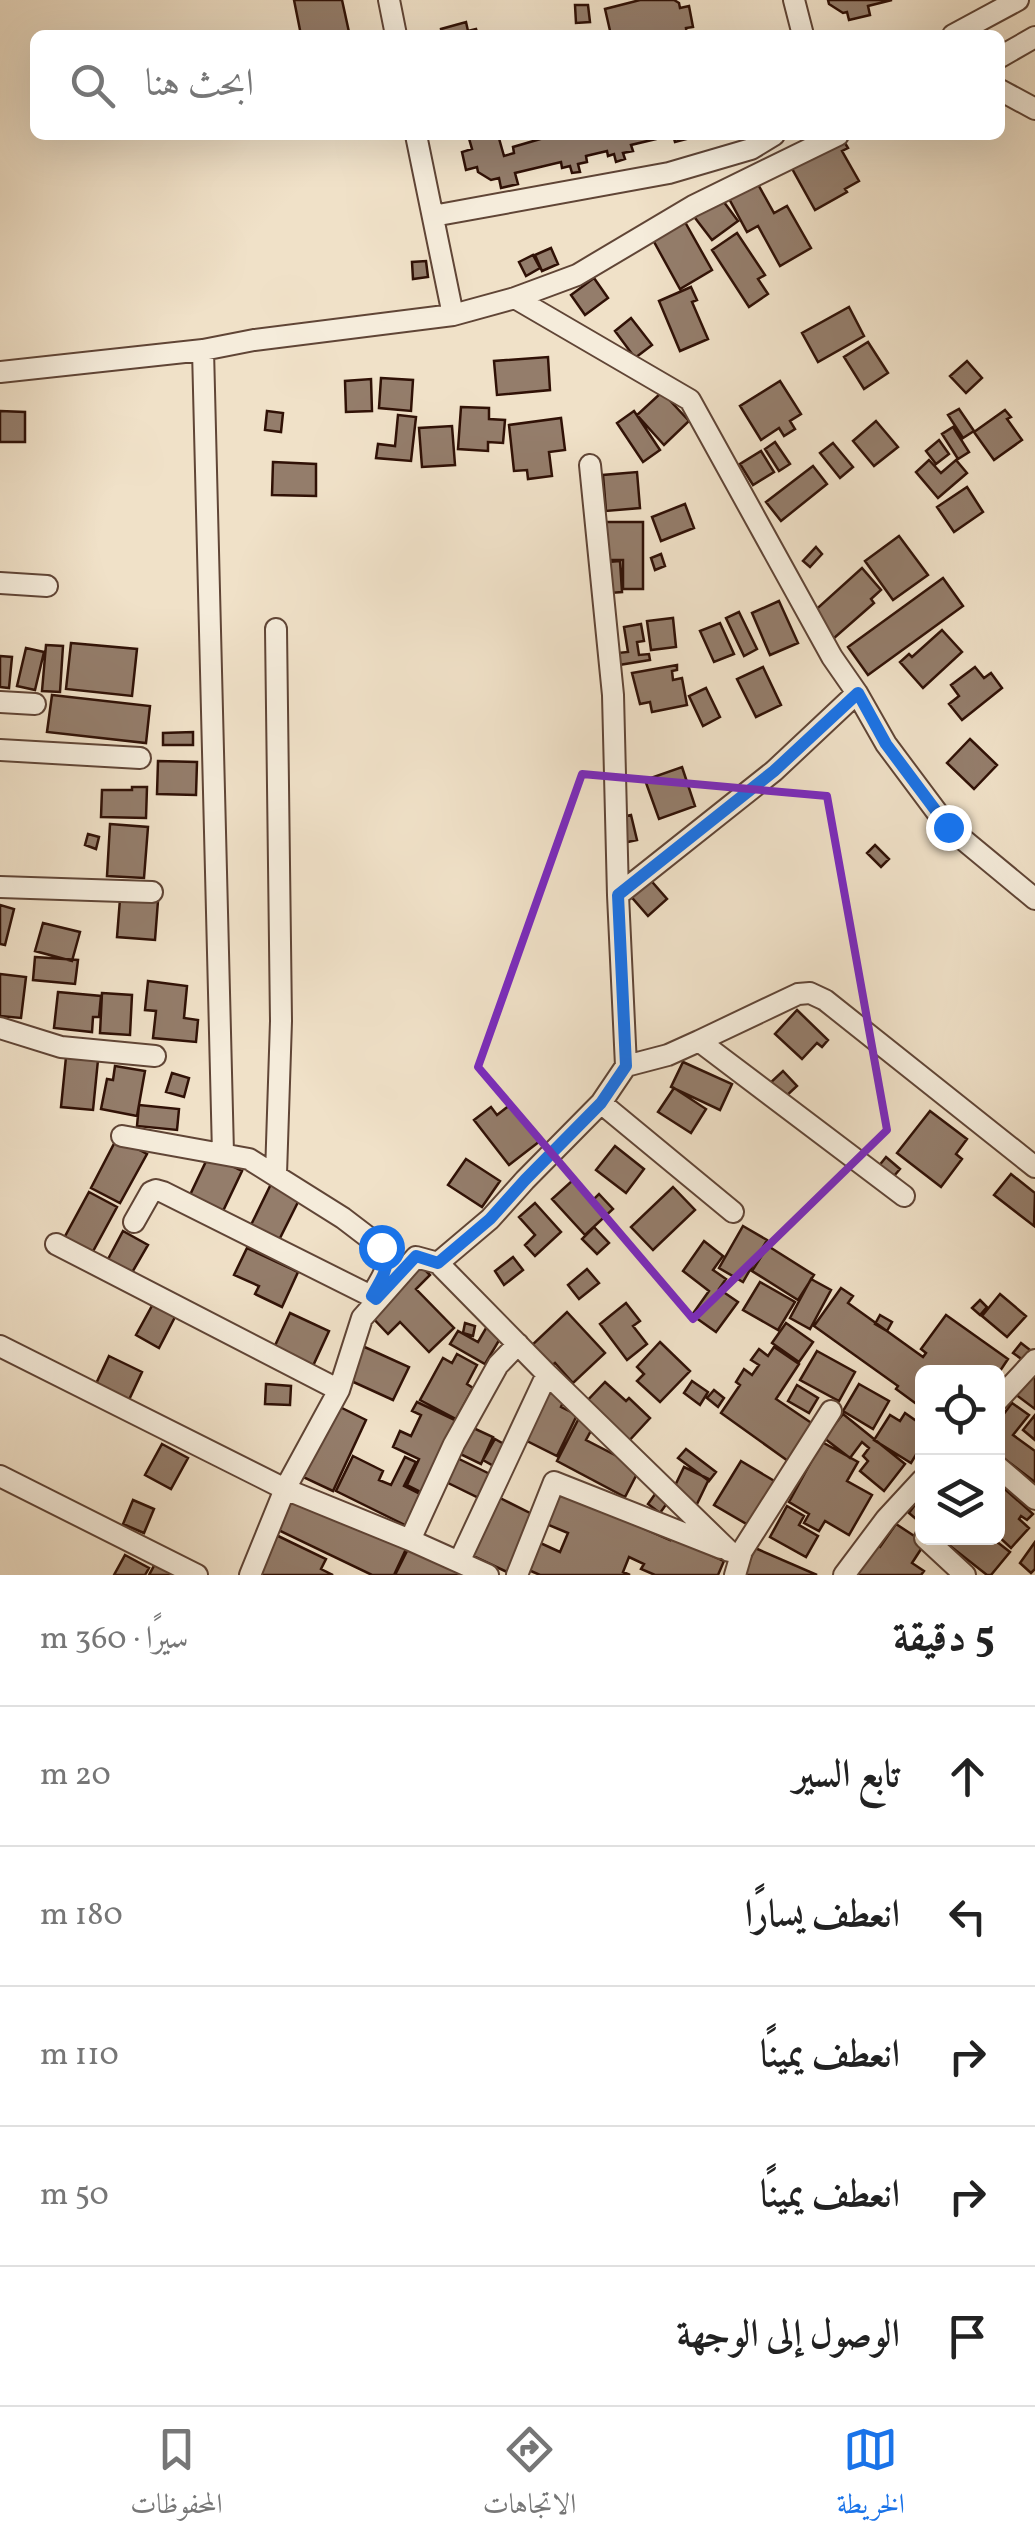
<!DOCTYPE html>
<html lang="ar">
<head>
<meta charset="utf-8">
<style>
	:root { --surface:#fff; --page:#f2f2f2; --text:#222; --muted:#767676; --line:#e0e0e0; --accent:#1a73e8 }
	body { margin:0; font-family:Vollkorn,Amiri,serif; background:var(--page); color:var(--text); direction:rtl }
	.controls { position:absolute; right:30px; bottom:30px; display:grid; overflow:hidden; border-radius:15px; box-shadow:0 10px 40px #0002 }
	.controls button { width:90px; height:90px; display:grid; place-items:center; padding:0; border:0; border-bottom:2px solid var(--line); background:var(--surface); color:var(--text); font:50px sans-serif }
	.stop { position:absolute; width:30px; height:30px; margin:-22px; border:8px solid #1a73e8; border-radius:50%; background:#fff }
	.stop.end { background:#1a73e8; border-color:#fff; box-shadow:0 2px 10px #0008 }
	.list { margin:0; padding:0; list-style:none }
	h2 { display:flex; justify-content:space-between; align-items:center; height:130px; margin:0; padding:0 40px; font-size:42px }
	h2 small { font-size:32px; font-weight:400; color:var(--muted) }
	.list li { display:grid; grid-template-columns:65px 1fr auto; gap:30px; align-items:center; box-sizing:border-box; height:140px; padding:0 40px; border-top:2px solid var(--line) }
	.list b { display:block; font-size:38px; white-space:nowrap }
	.list em { font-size:32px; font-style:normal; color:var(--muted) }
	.icon { flex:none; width:55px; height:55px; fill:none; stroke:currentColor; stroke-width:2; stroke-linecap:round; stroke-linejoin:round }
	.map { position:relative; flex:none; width:1035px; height:1575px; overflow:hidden; direction:ltr }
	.search { position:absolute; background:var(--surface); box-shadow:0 10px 40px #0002; left:30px; right:30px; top:30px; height:110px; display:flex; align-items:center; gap:25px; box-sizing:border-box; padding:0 35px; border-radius:15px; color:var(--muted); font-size:38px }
	.sheet { height:830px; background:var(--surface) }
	nav { display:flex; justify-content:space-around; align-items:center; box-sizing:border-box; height:140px; border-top:2px solid var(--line); background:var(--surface); font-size:28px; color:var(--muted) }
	nav a { display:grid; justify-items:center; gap:5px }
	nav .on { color:var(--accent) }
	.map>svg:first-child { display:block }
</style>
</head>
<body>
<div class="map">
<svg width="1035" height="1575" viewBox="0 0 1035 1575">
	<rect width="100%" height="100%" fill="#f0e1c8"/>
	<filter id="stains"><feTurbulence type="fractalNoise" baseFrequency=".002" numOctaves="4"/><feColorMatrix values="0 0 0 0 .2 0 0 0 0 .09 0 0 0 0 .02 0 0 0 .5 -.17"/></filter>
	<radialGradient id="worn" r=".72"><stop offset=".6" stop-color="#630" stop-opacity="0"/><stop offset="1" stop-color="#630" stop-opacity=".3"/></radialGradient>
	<path fill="#947d6b" stroke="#301106" stroke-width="2.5" d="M294 0H342L349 32 335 35H301Z
		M640 0H674L679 3 680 8 689 6 693 27 686 28 687 35H652L644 32 631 35H611L605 9Z
		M828 0H892L868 6 870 15 849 20 847 12 843 13 829 4Z
		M575 5H588L590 22 576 23Z
		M466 22 468 31 476 29 478 35H442L441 29Z
		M468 135H498L504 156 514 153 513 147 554 135H694V137L675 142 673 135 631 145 633 151 623 153 625 159 616 162 614 154 608 156 607 151 586 156 587 162 578 164 580 172 572 173 570 166 562 168 561 162 515 173 518 184 501 188 499 178 491 180 478 172 477 167 466 170 462 152 472 149Z
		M842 138 848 148 842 151 859 181 845 189 847 192 815 210 790 165Z
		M755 179 774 213 787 206 811 248 780 266 758 226 747 232 727 195Z
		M718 194 738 221 712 240 692 214Z
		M685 222 712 270 680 289 653 240Z
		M737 233 765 275 758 279 768 294 749 307 712 250Z
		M551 248 558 264 542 271 535 255Z
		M533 255 540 268 526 276 519 262Z
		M426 261 428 277 413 279 412 262Z
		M594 278 608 298 585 315 571 295Z
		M691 287 697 300 692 302 708 339 680 351 659 301Z
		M849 307 864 336 818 362 802 333Z
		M631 318 652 345 635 358 615 331Z
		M868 342 888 373 864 389 844 357Z
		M548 357 550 390 497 395 494 361Z
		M967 361 982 378 966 393 950 376Z
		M381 378 413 380 411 411 379 408Z
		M371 379 372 411 346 412 345 381Z
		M780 381 801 414 790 421 795 429 784 436 779 428 761 440 740 406Z
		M662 392 689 421 664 445 637 415Z
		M461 407 489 408V419L505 420 503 443 488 442V451L458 449Z
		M959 409 974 431 963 438 948 415Z
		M1005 410 1011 417 1007 419 1022 440 994 460 974 432Z
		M0 411 25 412V442H0Z
		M267 411 283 413 281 432 265 430Z
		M634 411 660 450 643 462 617 423Z
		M398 415 416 417 411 461 376 458 378 444 395 446Z
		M561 418 565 450 549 452 552 476 528 479 527 470 514 471 509 425Z
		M876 421 898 447 874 466 853 441Z
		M452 426 455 465 422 467 419 428Z
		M953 427 969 452 958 459 942 434Z
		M939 440 949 454 936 464 926 451Z
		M775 442 790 464 779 471 765 449Z
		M833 443 853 467 840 478 820 453Z
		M761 451 774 472 753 485 740 464Z
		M929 460 941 473 956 460 967 473 938 498 916 472Z
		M273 462 316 464V496L272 495Z
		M813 466 827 484 781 521 766 502Z
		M637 472 640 508 606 511 603 475Z
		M967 487 983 512 954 532 937 507Z
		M685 504 694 528 661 541 652 517Z
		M603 522H643V589H623V560H603Z
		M899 536 928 575 893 600 865 561Z
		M816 547 822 554 810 567 803 561Z
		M661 554 665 566 655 570 651 558Z
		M620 561 622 592 610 593 608 562Z
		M862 568 881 590 871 599 874 603 833 639 811 614Z
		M943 578 963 606 868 675 848 647Z
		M779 601 798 643 770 655 752 613Z
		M739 612 757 649 744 656 726 618Z
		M673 618 676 647 651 650 647 621Z
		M720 623 734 654 714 662 700 631Z
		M641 624 644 641 637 642 639 655 649 654 650 660 619 665 617 653 628 652 624 627Z
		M942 630 962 652 923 688 900 662 909 654 912 657Z
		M71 643 137 649 132 696 66 689Z
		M46 645 63 646 60 692 42 691Z
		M26 648 44 652 35 690 17 686Z
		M0 656 12 657 9 688 0 687Z
		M677 665V670L672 671 673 680 682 678 687 705 652 712 650 702 640 704 632 673Z
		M763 667 781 705 756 717 737 679Z
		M975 667 984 678 991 673 1002 688 962 720 949 704 959 696 951 685Z
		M706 688 720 717 703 726 689 696Z
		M52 695 150 706 146 743 47 732Z
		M193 732V745H163V733Z
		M970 739 997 765 974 789 947 763Z
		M158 761 197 762 196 795 157 794Z
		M682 767 695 806 659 819 645 780Z
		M132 787H147L146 818 101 817 102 790H132Z
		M631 815 637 840 623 843 617 818Z
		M110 824 148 827 144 878 107 876Z
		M88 834 99 837 96 849 85 845Z
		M875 845 889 859 881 867 867 853Z
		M647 876 667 899 648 916 628 893Z
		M120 899 158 901 155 940 117 937Z
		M0 905 14 909 5 945 0 944Z
		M43 923 80 932 72 961 35 951Z
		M35 957 78 960 75 984 33 980Z
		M0 974 26 977 21 1018 0 1016Z
		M148 981 187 986 184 1018 198 1020 196 1042 153 1038 156 1011 145 1010Z
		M58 992 101 996 99 1017H93L92 1032 54 1028Z
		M102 993 132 995 130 1035 100 1033Z
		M797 1010 828 1040 822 1047 817 1043 802 1059 775 1034Z
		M66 1057 98 1060 93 1110 61 1107Z
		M683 1062 732 1084 720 1110 671 1087Z
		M115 1066 145 1071 137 1116 101 1109 107 1079 113 1080Z
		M783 1071 797 1086 783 1099 769 1084Z
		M172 1073 189 1078 184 1097 166 1092Z
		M674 1088 706 1109 691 1133 658 1112Z
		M511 1104 540 1141 509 1165 474 1120 491 1107 497 1115Z
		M139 1105 179 1109 177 1130 137 1126Z
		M930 1111 967 1139 956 1154 962 1159 941 1187 897 1153Z
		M117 1138 147 1154 120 1203 91 1188Z
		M615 1146 644 1169 626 1193 596 1170Z
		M209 1155 242 1171 223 1211 190 1195Z
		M886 1157 900 1169 888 1183 874 1172Z
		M466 1159 500 1181 482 1207 448 1185Z
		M1011 1174 1035 1193 1034 1226 994 1195Z
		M573 1180 592 1201 599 1194 613 1209 585 1235 552 1199Z
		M272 1182 301 1196 279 1240 250 1227Z
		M673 1187 695 1210 653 1250 631 1227Z
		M89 1192 117 1207 91 1255 63 1240Z
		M535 1203 561 1232 535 1256 525 1245 535 1235 519 1217Z
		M743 1226 767 1240 743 1282 719 1268Z
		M594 1227 609 1243 597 1254 582 1239Z
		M123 1231 148 1245 130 1276 106 1263Z
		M704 1241 723 1256 713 1270 726 1279 719 1289 738 1302 716 1332 692 1315 709 1291 683 1271Z
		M768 1246 814 1275 798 1300 752 1271Z
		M247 1248 298 1272 282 1307 255 1294 259 1286 234 1275Z
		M513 1257 523 1270 504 1285 495 1271Z
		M416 1261 430 1275 416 1289 454 1328 429 1352 400 1322 388 1334 369 1314Z
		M587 1269 599 1283 579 1299 568 1285Z
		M811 1279 831 1290 810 1329 790 1318Z
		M760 1282 795 1302 778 1330 743 1310Z
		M841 1288 853 1296 848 1303 923 1357 926 1353 921 1349 946 1315 1008 1359 998 1374 922 1372V1408L896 1389 898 1386 814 1326Z
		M1000 1294 1026 1316 1007 1337 982 1316Z
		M980 1300 987 1307 980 1315 972 1308Z
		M626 1303 640 1321 633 1326 647 1344 627 1360 600 1324Z
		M153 1304 175 1317 159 1348 136 1335Z
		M567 1312 605 1353 573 1383 555 1363 550 1367 531 1346Z
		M290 1313 329 1331 312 1368 273 1350Z
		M880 1315 892 1322 887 1331 875 1324Z
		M465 1323 475 1326 473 1336 463 1333Z
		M489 1323 504 1332 485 1364 450 1344 458 1331 478 1342Z
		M786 1323 813 1342 799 1362 772 1343Z
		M660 1342 690 1371 660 1402 637 1381 644 1374 637 1367Z
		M1021 1343 1034 1353 1027 1363 1013 1353Z
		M358 1344 409 1367 393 1400 349 1380Z
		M774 1347 799 1364 776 1399 813 1424 788 1461 721 1413 740 1385 736 1382 744 1369 752 1375 759 1365 751 1360 759 1349 768 1356Z
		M817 1351 855 1372 839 1401 800 1380Z
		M457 1354 477 1365 467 1384 473 1388 456 1419 420 1400 443 1358 452 1363Z
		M109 1356 142 1372 127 1404 94 1388Z
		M1031 1372 1035 1375V1409L1015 1394Z
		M692 1381 708 1392 700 1405 684 1393Z
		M605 1382 626 1401 629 1398 650 1418 627 1443 585 1403Z
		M266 1384 291 1386 290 1405 265 1404Z
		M859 1384 889 1401 873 1429 843 1411Z
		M797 1385 818 1398 809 1413 788 1401Z
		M548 1388 566 1396 561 1407 577 1415 557 1456 523 1439Z
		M714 1390 724 1398 718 1407 707 1398Z
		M417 1402 457 1421 423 1493 407 1485 419 1459 393 1447 400 1431 411 1436 421 1415 412 1411Z
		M1012 1403 1029 1415 1013 1435 1035 1451V1482L998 1454V1411L1003 1415Z
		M336 1405 366 1420 333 1491 303 1477Z
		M905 1413 922 1425V1445L911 1463 874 1440 890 1415 900 1421Z
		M843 1414 905 1464 884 1491 860 1471 868 1461 863 1456 869 1448 862 1442 850 1458 824 1438Z
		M1035 1415V1440L1023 1430Z
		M579 1418 594 1425 586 1440 640 1468 625 1497 557 1461Z
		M469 1426 493 1437 481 1464 456 1452Z
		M495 1439 511 1448 499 1469 483 1460Z
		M822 1442 858 1462 847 1481 872 1495 849 1535 825 1521 819 1531 804 1523 809 1514 789 1502Z
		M162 1444 188 1458 171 1489 145 1475Z
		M686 1449 716 1472 709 1481 678 1458Z
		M353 1456 383 1471 379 1480 391 1485 405 1457 416 1462 404 1486 424 1496 409 1527 336 1491Z
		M455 1457 494 1476 483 1500 444 1481Z
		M741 1461 781 1485 755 1529 714 1505Z
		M684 1467 709 1479 696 1506 671 1494Z
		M998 1483 1033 1514 1027 1520 1021 1516 1019 1519 1029 1528 1011 1548 998 1536Z
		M658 1490 670 1499 660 1513 648 1504Z
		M558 1491 670 1540 671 1537 724 1561 718 1575H655L641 1569 644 1564 629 1557 623 1572 630 1575H540L524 1568 536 1541 560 1552 568 1533 544 1523Z
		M293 1492 407 1547 394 1575H372L276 1529Z
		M922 1495V1524L909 1513Z
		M500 1498 534 1515 507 1572 473 1556Z
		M133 1500 154 1509 144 1533 123 1524Z
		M787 1506 804 1516 799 1525 818 1536 806 1557 770 1537Z
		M896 1524 925 1543 912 1563 924 1571 921 1575H851L872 1543 880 1547Z
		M276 1535 326 1559 321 1569 333 1575H256Z
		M940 1538H992L1010 1552 991 1575H987Z
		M1035 1542V1569L1031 1573 1020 1563Z
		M410 1545 472 1575H395Z
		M755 1548 817 1575H743Z
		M125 1555 149 1568 145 1575H114Z
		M155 1564 178 1575H149Z"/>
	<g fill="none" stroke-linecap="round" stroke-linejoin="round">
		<defs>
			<path id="minor" d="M389 0 396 35
				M794 0 803 35
				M953 35 1018 0
				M1000 57 1035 37
				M1000 90 1035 109
				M416 135 453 315
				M433 216 669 173 751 149 774 135
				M515 298 690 400 832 657 857 693 886 744 948 827 1035 899
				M203 350 223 1153
				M0 372 203 350 254 340 453 315 515 298 577 275 693 206 838 135
				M590 465 613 695 618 895
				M0 583 47 586
				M276 629 281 1021 276 1174
				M0 702 35 704
				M0 750 140 758
				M0 887 152 892
				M0 1028 61 1047 155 1056
				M699 1041 798 994 810 993 825 1000 1035 1167
				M626 1066 668 1055 699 1041 904 1196
				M601 1103 733 1212
				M122 1136 249 1159 343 1218 381 1247C392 1266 384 1273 375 1290
				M134 1222 151 1192 156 1190 163 1192 377 1299
				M56 1244 339 1390
				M438 1263 547 1374 729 1551
				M0 1346 285 1489 410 1540
				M998 1400 1035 1360
				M998 1467 1035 1499
				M0 1476 197 1575
				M925 1538 965 1575
				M459 1562 547 1374
				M250 1575 285 1489 339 1390 362 1318 416 1257 438 1263 490 1219 525 1180 601 1103 626 1066 618 895 774 771 857 693
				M488 1575 410 1540 454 1444 498 1365 518 1344
				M517 1575 554 1482 721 1548
				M735 1575 742 1551 831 1411
				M844 1575 886 1519 922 1480"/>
		</defs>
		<use href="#minor" stroke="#604536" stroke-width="24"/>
		<use href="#minor" stroke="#f5ecdb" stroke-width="20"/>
	</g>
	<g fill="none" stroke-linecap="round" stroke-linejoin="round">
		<path stroke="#1a73e8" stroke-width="12" d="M381 1247C393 1267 381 1278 372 1296L376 1299 416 1256 438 1263 490 1219 525 1180 601 1103 626 1066 618 895 774 771 858 693 886 744 948 827"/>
	</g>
	<path fill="none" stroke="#7b2cbf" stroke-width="8" stroke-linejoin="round" d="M582 774 827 796 887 1130 693 1319 478 1067Z"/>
	<rect width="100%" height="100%" filter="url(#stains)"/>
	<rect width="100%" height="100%" fill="url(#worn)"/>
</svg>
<div class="controls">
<button><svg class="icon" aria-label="locate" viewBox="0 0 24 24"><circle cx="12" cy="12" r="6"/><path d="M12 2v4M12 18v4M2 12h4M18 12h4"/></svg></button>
<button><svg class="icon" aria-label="layers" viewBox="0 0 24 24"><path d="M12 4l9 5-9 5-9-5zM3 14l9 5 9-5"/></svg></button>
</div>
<div class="stop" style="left:381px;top:1247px"></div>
<div class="stop end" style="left:948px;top:827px"></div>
<div class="search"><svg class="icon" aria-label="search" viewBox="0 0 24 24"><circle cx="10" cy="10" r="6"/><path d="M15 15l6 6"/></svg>ابحث هنا</div>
</div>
<section class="sheet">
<h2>5 دقيقة<small>سيرًا · 360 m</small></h2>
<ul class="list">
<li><svg class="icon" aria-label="ahead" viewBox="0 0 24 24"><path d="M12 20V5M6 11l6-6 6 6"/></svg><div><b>تابع السير</b></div><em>20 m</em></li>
<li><svg class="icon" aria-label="left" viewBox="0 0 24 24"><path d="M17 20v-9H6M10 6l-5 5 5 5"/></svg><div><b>انعطف يسارًا</b></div><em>180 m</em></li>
<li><svg class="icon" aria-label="right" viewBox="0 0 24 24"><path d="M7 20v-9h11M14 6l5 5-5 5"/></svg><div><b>انعطف يمينًا</b></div><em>110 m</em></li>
<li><svg class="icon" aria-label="right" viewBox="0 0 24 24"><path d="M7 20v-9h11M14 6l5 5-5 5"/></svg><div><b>انعطف يمينًا</b></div><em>50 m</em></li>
<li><svg class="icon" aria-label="arrive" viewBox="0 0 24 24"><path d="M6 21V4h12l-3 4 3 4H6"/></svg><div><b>الوصول إلى الوجهة</b></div></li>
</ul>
</section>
<nav>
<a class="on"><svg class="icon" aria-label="map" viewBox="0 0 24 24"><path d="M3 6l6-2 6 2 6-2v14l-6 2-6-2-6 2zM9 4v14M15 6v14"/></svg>الخريطة</a>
<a><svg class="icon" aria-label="directions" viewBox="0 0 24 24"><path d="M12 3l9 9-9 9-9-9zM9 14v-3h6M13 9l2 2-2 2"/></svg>الاتجاهات</a>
<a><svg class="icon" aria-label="saved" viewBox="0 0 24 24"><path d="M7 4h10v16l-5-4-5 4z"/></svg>المحفوظات</a>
</nav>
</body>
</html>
